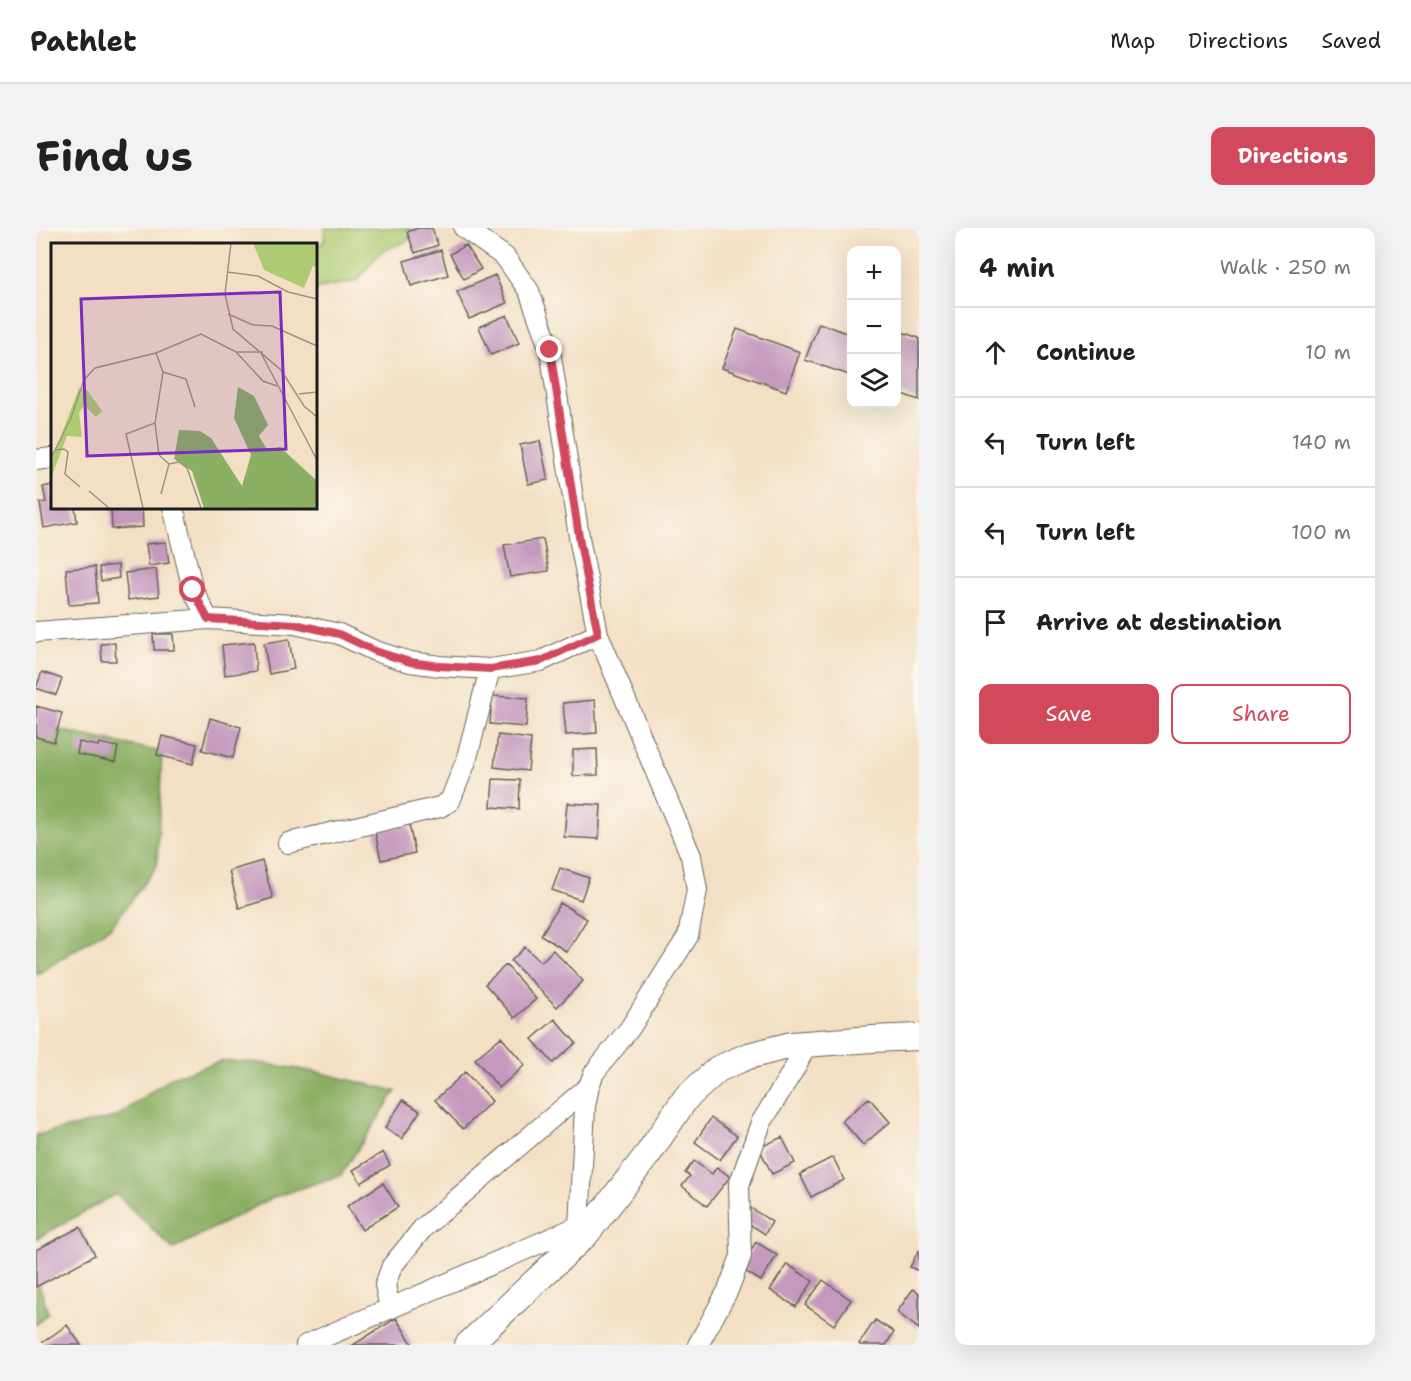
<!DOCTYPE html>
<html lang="en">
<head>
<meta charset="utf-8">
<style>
	:root { --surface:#fff; --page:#f2f2f2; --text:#202124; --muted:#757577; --line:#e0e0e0; --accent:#d1495b }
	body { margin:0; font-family:"Shantell Sans",sans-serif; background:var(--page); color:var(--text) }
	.controls { position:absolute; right:18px; top:18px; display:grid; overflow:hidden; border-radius:12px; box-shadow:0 6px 24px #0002 }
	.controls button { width:54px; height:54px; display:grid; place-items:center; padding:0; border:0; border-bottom:2px solid var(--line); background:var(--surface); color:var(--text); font:30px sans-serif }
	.stop { position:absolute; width:18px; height:18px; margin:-14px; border:4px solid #d1495b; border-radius:50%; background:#fff }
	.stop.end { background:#d1495b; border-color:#fff; box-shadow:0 2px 6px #0008 }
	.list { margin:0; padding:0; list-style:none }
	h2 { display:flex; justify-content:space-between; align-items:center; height:78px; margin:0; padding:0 24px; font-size:26px }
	h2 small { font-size:20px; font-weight:400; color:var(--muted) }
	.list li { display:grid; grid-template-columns:39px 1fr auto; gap:18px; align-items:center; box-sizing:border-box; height:90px; padding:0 24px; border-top:2px solid var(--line) }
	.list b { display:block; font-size:22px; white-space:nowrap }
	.list em { font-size:20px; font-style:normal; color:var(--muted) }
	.actions { display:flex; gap:12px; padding:18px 24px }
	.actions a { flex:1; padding:14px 0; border:2px solid var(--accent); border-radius:12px; text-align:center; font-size:21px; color:var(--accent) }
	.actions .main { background:var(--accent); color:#fff }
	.icon { flex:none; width:33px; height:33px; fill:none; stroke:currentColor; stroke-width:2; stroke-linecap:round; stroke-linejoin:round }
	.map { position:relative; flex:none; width:883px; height:1117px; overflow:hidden; border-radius:12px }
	header { display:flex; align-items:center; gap:36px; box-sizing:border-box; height:84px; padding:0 30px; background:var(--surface); border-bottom:2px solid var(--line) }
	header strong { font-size:28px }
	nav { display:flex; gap:33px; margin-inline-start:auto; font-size:21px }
	.intro { display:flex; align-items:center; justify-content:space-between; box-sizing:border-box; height:144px; padding:0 36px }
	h1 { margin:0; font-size:42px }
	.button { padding:15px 27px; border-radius:12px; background:var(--accent); color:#fff; font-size:21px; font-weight:700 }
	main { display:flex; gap:36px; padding:0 36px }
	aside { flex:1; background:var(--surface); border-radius:12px; box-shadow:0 6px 24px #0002 }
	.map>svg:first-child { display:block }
</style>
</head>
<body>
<header>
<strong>Pathlet</strong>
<nav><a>Map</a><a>Directions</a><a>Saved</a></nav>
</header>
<div class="intro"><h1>Find us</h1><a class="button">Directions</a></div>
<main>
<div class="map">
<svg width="883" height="1117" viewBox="0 0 883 1117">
	<rect width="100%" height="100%" fill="#fbf7ec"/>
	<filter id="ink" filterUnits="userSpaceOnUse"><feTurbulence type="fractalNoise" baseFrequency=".0167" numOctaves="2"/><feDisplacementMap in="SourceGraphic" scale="12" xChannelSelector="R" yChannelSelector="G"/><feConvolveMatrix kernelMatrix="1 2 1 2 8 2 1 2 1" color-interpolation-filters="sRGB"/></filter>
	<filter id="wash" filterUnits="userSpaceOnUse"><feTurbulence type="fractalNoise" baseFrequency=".008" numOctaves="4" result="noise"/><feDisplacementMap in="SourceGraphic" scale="24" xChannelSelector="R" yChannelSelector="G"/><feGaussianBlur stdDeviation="1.35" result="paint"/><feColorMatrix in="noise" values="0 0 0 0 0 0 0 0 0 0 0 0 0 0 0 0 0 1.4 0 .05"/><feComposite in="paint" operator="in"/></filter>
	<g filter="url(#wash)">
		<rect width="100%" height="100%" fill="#f3e0c4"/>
		<path fill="#afcb71" stroke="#667446" stroke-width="1.5" d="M289 0H375L371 13 344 24 321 53 282 60 279 63V18L288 14Z"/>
		<path fill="#8baf63" stroke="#546640" stroke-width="1.5" d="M0 497 126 524 121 638 76 698 0 747Z
			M186 833 225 835 281 844 360 863 305 947 238 969 137 1021 80 966 0 1011V907L80 889 136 849Z
			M0 1045 12 1085 0 1097Z"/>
		<g id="blocks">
			<path fill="#c599be" d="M382 0H396L402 17 379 25 371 4Z
				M430 17 445 41 428 51 414 26Z
				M405 22 412 47 375 58 368 33Z
				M459 47 471 75 433 91 421 64Z
				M471 87 483 115 455 127 443 99Z
				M783 95 816 107V148L769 132Z
				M701 101 764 124 750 163 686 140Z
				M866 104 883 110V172L860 164V119Z
				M504 213 512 252 492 256 484 217Z
				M16 257V279H39L41 294 8 300 4 275 10 274 7 259Z
				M75 279H106L107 299 76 301Z
				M507 311 513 343 474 349 468 317Z
				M130 314 133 335 113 338 110 316Z
				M82 337 83 350 65 353 63 339Z
				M59 339 62 375 33 377 30 341Z
				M120 341 123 368 92 372 89 345Z
				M117 406H137L138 422H118Z
				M253 411 258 441 233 446 228 415Z
				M218 414 220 443 189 447 186 417Z
				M79 415 80 433H66L65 416Z
				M6 444 26 451 20 467 0 460Z
				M456 468 492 470 490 499 454 496Z
				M559 472 561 505 530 507 527 475Z
				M0 478 26 485 18 514 0 509Z
				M174 490 205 499 197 530 166 522Z
				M462 507 495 511 492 543 458 539Z
				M126 508 161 516 157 536 121 527Z
				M43 514 62 518 63 515 82 519 79 534 41 526Z
				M561 521 562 547 537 548V522Z
				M457 551 484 552 483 581 455 579Z
				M531 575 565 577 563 611 528 609Z
				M373 596 379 625 345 632 339 604Z
				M226 633 237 670 203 680 193 643Z
				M524 640 553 650 545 672 516 662Z
				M524 675 551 691 531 724 505 707Z
				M489 719 505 734 517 722 547 753 521 779 475 733Z
				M470 737 500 771 479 790 449 756Z
				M519 791 540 815 517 835 496 811Z
				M465 809 489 837 463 860 439 831Z
				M429 844 456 873 427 901 399 872Z
				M833 870 854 894 827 917 806 893Z
				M367 872 384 883 366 911 349 900Z
				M675 890 701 908 684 932 659 914Z
				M746 909 759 935 736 946 723 920Z
				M347 924 354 937 325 955 317 942Z
				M797 929 808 952 775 969 764 946Z
				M658 933 676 946 681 939 694 949 671 978 646 958 654 948 649 945Z
				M347 955 362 979 326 1002 311 978Z
				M715 980 736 994 729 1006 707 992Z
				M44 999 59 1027 0 1059V1022Z
				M720 1014 741 1027 725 1053 704 1040Z
				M883 1022V1043L874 1039Z
				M751 1036 777 1053 760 1079 734 1062Z
				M787 1052 815 1072 798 1097 769 1077Z
				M877 1061 883 1065V1101L861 1084Z
				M360 1090 377 1117H317Z
				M839 1092 858 1104 850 1117H824L823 1116Z
				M31 1097 45 1117H3Z"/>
		</g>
	</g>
	<g filter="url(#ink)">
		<use href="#blocks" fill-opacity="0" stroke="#676157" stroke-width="1.5"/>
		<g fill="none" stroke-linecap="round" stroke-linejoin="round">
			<defs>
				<path id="minor" d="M428 0 469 29 493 63 514 122 544 315 562 406 655 628 661 662 652 708 594 800 558 845 553 858 549 879 543 998 550 1006
					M0 232 16 230
					M137 279 157 362 172 391 259 396 303 406 339 423 374 434 404 438 454 441 505 433 562 406
					M0 404 172 391
					M252 615 404 579 414 573 430 533 454 441
					M354 1081 349 1057 356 1038 387 1000 553 858
					M270 1117 543 998
					M662 1117 692 1062 705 1028 703 957 725 895 761 836 767 823V816"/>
				<path id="tertiary" d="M432 1117 550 1006 612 926 650 870 682 841 712 828 755 817 836 811 883 809"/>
			</defs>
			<use href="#minor" stroke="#676157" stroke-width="22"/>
			<use href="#tertiary" stroke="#676157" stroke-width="28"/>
			<use href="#minor" stroke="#fff" stroke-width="20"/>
			<use href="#tertiary" stroke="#fff" stroke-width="26"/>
		</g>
	</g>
	<g fill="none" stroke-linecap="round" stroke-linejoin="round" filter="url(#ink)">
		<path stroke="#d1495b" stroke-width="8" d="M157 362 172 391 259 396 303 406 339 423 374 434 404 438 454 441 505 433 562 406 544 315 514 122"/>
	</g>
	<g transform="translate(15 15)">
		<rect width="266" height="266" fill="#f3e0c4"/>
		<path d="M202 0H265V24L262 23 253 45 213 27ZM28 145 36 147 51 168 45 174 33 162 28 170 31 194 16 193 0 235V219Z" fill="#afcb71"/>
		<path d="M187 144 203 153 217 182 208 193 217 208 229 204 265 237V265H153L141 228 123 216 128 187 149 188 160 195 191 243 200 212 183 175Z" fill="#8baf63"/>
		<path fill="none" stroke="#9d9281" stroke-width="1.5" d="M180 0 174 51 182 86 230 127 253 163 266 174M176 29 207 33 237 49 266 56M177 71 202 82 221 83 266 103M185 109 212 138 226 143M210 110 266 217M112 129 135 136 144 164M248 151 266 149M104 180 108 212 118 221 110 251M4 207 13 206 17 209 14 231 29 244M0 215 20 175 33 137 44 125 105 110 150 91 185 109H212M118 221 128 219 136 225 150 265M38 248 58 265M92 265 75 191 104 180 112 129 105 110"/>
		<path fill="#7b2cbf" fill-opacity="0.15" stroke="#7b2cbf" stroke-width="3" d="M229 49 235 206 36 213 30 56Z"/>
		<rect width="266" height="266" fill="none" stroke="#1c1c1c" stroke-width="3"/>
	</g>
</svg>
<div class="controls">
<button>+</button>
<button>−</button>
<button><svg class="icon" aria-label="layers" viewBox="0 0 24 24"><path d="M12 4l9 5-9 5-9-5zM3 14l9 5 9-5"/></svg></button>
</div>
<div class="stop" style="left:157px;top:362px"></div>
<div class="stop end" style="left:514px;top:122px"></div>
</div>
<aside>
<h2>4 min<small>Walk · 250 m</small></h2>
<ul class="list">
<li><svg class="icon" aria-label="ahead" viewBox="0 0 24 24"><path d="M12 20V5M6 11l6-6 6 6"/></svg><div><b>Continue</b></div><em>10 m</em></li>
<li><svg class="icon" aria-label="left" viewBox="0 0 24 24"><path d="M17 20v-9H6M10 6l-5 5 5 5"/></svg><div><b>Turn left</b></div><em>140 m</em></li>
<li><svg class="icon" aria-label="left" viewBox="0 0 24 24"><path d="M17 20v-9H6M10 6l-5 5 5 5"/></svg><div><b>Turn left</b></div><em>100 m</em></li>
<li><svg class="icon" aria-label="arrive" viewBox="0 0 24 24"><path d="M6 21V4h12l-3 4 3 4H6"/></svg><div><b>Arrive at destination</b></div></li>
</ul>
<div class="actions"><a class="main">Save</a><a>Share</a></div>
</aside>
</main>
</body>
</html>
